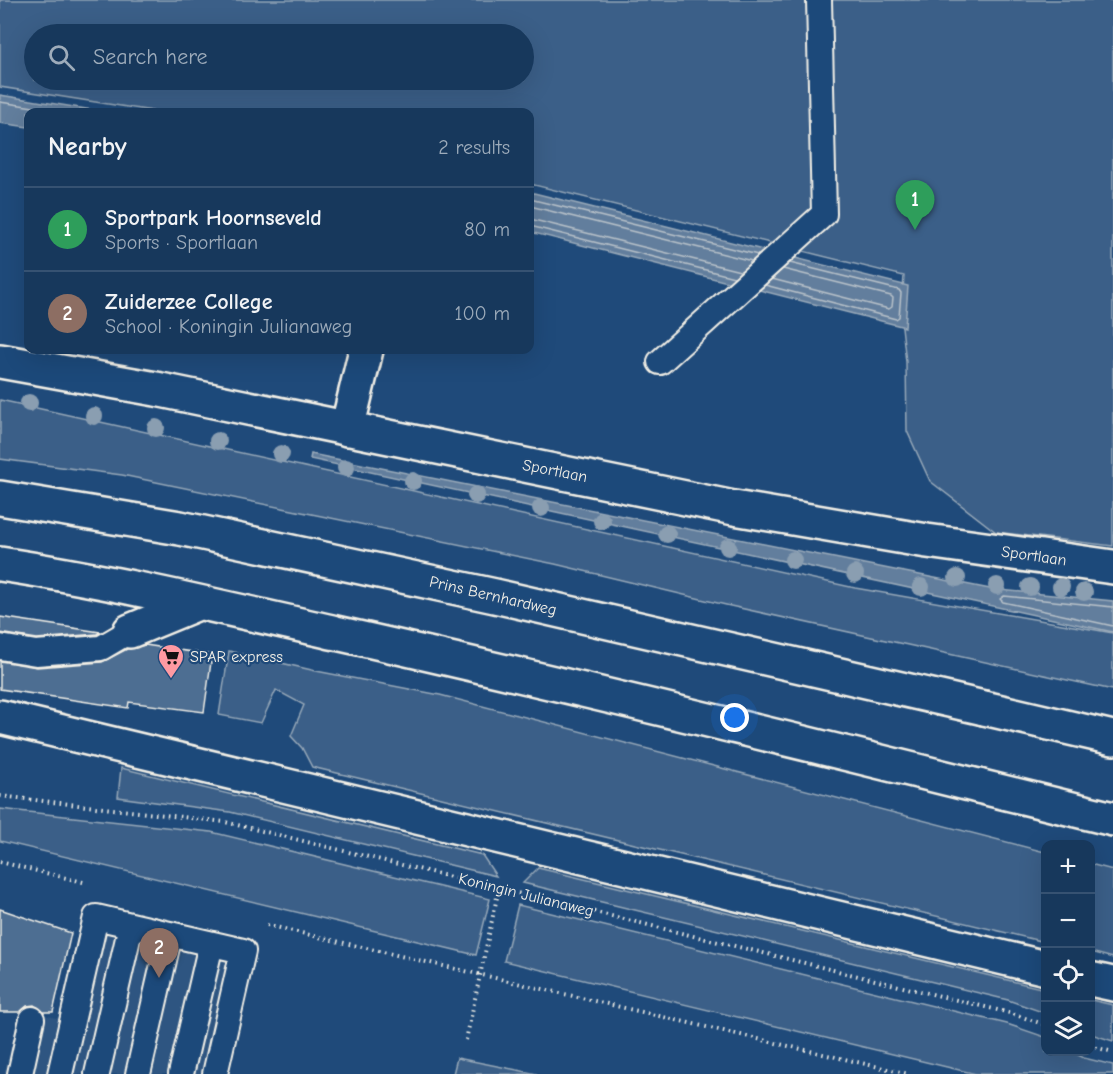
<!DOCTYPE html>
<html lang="en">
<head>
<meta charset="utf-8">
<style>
	:root { --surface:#17385c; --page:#203f62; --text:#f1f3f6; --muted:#9eacbb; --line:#365272; --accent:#ff9aa2 }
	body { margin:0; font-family:"Comic Neue",sans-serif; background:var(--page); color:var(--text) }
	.controls { position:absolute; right:18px; bottom:18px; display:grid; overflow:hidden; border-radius:12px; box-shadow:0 6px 24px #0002 }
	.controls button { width:54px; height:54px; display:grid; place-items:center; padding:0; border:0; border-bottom:2px solid var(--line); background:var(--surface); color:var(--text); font:30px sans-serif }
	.you { position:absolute; left:735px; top:718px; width:21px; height:21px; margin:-15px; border:4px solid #fff; border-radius:50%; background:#1a73e8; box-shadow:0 0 0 9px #1a73e833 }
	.badge { display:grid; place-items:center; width:39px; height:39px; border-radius:50%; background:var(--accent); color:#fff; font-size:20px; font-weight:700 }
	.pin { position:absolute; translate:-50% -50px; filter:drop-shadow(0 2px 3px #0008) }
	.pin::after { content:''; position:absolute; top:32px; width:21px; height:18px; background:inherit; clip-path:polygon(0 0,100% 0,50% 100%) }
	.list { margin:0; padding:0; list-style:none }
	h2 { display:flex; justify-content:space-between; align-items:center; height:78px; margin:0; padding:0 24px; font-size:26px }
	h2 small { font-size:20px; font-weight:400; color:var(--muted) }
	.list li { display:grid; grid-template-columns:39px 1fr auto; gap:18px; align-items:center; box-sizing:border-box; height:84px; padding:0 24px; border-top:2px solid var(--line) }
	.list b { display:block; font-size:22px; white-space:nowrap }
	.list p { margin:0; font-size:20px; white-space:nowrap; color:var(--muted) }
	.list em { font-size:20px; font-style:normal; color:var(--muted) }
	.icon { flex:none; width:33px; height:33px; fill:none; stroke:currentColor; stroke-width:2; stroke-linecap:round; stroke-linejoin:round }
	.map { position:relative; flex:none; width:1113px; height:1074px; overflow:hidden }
	.search { position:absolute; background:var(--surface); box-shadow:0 6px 24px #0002; left:24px; top:24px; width:510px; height:66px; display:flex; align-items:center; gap:15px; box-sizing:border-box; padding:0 21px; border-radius:33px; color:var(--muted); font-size:22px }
	.panel { position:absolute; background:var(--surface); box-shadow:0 6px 24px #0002; left:24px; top:108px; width:510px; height:246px; border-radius:12px }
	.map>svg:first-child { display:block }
</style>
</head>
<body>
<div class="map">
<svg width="1113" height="1074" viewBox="0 0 1113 1074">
	<rect width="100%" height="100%" fill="#1f4a7a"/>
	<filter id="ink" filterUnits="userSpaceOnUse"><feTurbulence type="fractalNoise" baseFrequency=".0167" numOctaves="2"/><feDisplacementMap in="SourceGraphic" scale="12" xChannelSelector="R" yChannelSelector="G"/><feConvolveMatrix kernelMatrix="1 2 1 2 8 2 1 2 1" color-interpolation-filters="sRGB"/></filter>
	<g filter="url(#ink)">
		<path fill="#2d5581" d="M85 907 257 948 228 1074H4L21 1008 59 1019Z"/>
		<path fill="#3a5f88" stroke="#97a8b8" stroke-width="1.5" fill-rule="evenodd" d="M0 0H1113V546L996 532 930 481 907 431 906 362 901 318 904 276 530 184V112H159L0 87ZM34 34H524V80H34Z
			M0 400 855 588 1113 633V690L726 605 555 564 122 475 0 459Z
			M229 651 316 671 440 695 1045 852V942L312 767 302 748 291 736 304 705 276 690 261 723 219 715Z
			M121 768 482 855 496 876 230 812 118 797Z
			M0 809 211 832 490 899 476 955 0 841Z
			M1090 864 1113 870V958L1091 952Z
			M538 868 1045 989V1013L1008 1000 523 883Z
			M518 905 1007 1024 1045 1037 1046 1052H1072L1084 1058 1113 1065V1074H976L504 961Z
			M1091 1000 1113 1005V1041L1091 1034Z
			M457 1058 537 1074H453Z"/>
		<path fill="#627e9d" stroke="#9cacbb" stroke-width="1.5" d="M0 95 105 112H28V127L0 123Z
			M530 192 908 286 905 327 530 232Z
			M311 454 990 589 1113 601V632L310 459Z"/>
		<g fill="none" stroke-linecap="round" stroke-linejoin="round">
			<path stroke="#bac3ca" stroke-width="1.5" d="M0 102 67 112
				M530 199 758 255
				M530 206 752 261
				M530 219 740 271
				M530 226 734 277
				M772 279 889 309 892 307 893 298 891 296 783 269
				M765 285 896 319 899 317 901 293 899 290 790 263
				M1113 607 1004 596 1000 599 1003 602 1113 626"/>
		</g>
		<path fill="#4d6e92" stroke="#f4f1e8" stroke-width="1.5" d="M0 617 100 632 97 634 37 639 0 633Z
			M145 645 212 655 204 712 129 702 128 708 0 689V661L37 667 102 662 127 649Z
			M0 909 71 933 53 1012H44L34 1005 27 1006 20 1012H0Z"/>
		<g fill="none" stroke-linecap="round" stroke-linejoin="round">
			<defs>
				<path id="service" d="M660 362 824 214 819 0
					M0 647 36 653 101 648 130 631
					M20 1074 32 1019
					M60 1074 96 917 243 951 215 1074
					M97 1074 131 925
					M138 1074 170 934
					M181 1074 211 944"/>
				<path id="minor" d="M0 361 156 389 734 508 927 541 1113 567
					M347 429 366 350"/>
				<path id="secondary" d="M0 717 1046 968
					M1090 979 1113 984"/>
				<path id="primary" d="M0 498 180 528 495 596 984 708
					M0 564C113 581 224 608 336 633 550 681 764 733 978 786
					M130 631 198 603"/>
				<path id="motorway" d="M984 708 1113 738
					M978 786 1113 819"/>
			</defs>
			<use href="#service" stroke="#f4f1e8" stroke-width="28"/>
			<use href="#minor" stroke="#f4f1e8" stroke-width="38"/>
			<use href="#secondary" stroke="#f4f1e8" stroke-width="38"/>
			<use href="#primary" stroke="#f4f1e8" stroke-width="38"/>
			<use href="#motorway" stroke="#f4f1e8" stroke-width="38"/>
			<path stroke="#f4f1e8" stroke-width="4" stroke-dasharray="1.5 4.5" stroke-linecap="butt" d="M0 796 225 822 1010 1013 1046 1025
				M0 862 87 883
				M267 925 909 1074
				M466 1040 499 888
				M1090 1046 1113 1052"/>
			<use href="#service" stroke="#1f4a7a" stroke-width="24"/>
			<use href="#minor" stroke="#1f4a7a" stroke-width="33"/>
			<use href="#secondary" stroke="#1f4a7a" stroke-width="33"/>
			<use href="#primary" stroke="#1f4a7a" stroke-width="33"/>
			<use href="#motorway" stroke="#1f4a7a" stroke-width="33"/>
		</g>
		<g fill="#8a9eb1">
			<circle cx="29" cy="403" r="9"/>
			<circle cx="94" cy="416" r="9"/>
			<circle cx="156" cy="428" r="9"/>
			<circle cx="218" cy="441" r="9"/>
			<circle cx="281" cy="454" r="9"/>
			<circle cx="346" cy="468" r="9"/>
			<circle cx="413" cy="481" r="9"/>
			<circle cx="476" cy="495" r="9"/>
			<circle cx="541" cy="508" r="9"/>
			<circle cx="602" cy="521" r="9"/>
			<circle cx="667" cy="534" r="9"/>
			<circle cx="728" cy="547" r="9"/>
			<circle cx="793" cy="560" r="9"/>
			<circle cx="855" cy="574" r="9"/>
			<circle cx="957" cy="578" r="9"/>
			<circle cx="997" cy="586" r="9"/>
			<circle cx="921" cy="587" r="9"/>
			<circle cx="1030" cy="587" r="9"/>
			<circle cx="1061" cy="587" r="9"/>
			<circle cx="1084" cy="592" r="9"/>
		</g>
	</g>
	<defs>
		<symbol id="supermarket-pin" viewBox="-11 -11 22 30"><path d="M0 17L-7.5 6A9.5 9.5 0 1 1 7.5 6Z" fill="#ff9aa2" stroke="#1f4a7a"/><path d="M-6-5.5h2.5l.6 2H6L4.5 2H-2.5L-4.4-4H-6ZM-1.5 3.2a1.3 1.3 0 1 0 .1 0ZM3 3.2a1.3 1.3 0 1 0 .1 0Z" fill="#111"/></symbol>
	</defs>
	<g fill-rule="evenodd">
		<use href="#supermarket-pin" x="156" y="642" width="30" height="40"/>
	</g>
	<g text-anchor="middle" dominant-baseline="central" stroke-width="4.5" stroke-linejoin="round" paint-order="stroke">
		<g font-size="16" fill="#f4f1e8" stroke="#1f4a7a">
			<text transform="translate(555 471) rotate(11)">Sportlaan</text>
			<text transform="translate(1034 556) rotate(8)">Sportlaan</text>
			<text transform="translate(493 596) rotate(13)">Prins Bernhardweg</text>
			<text transform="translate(526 895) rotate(14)">Koningin Julianaweg</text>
		</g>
		<g font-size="16" fill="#f4f1e8" stroke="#1f4a7a" text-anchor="start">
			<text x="190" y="657">SPAR express</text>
		</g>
	</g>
</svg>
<div class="controls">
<button>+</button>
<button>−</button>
<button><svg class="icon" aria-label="locate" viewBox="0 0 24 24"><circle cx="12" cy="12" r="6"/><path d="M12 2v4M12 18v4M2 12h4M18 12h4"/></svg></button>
<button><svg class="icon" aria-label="layers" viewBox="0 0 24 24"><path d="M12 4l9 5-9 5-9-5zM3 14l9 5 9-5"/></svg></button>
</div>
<div class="you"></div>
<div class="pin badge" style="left:915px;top:230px;background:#2e9e5b">1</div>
<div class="pin badge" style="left:159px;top:978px;background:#8d6e63">2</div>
<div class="search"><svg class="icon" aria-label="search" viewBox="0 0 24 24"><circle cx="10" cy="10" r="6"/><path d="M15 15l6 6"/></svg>Search here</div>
<section class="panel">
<h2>Nearby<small>2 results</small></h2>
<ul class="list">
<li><span class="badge" style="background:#2e9e5b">1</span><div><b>Sportpark Hoornseveld</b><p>Sports · Sportlaan</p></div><em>80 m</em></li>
<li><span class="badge" style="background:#8d6e63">2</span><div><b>Zuiderzee College</b><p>School · Koningin Julianaweg</p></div><em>100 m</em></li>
</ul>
</section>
</div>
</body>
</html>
